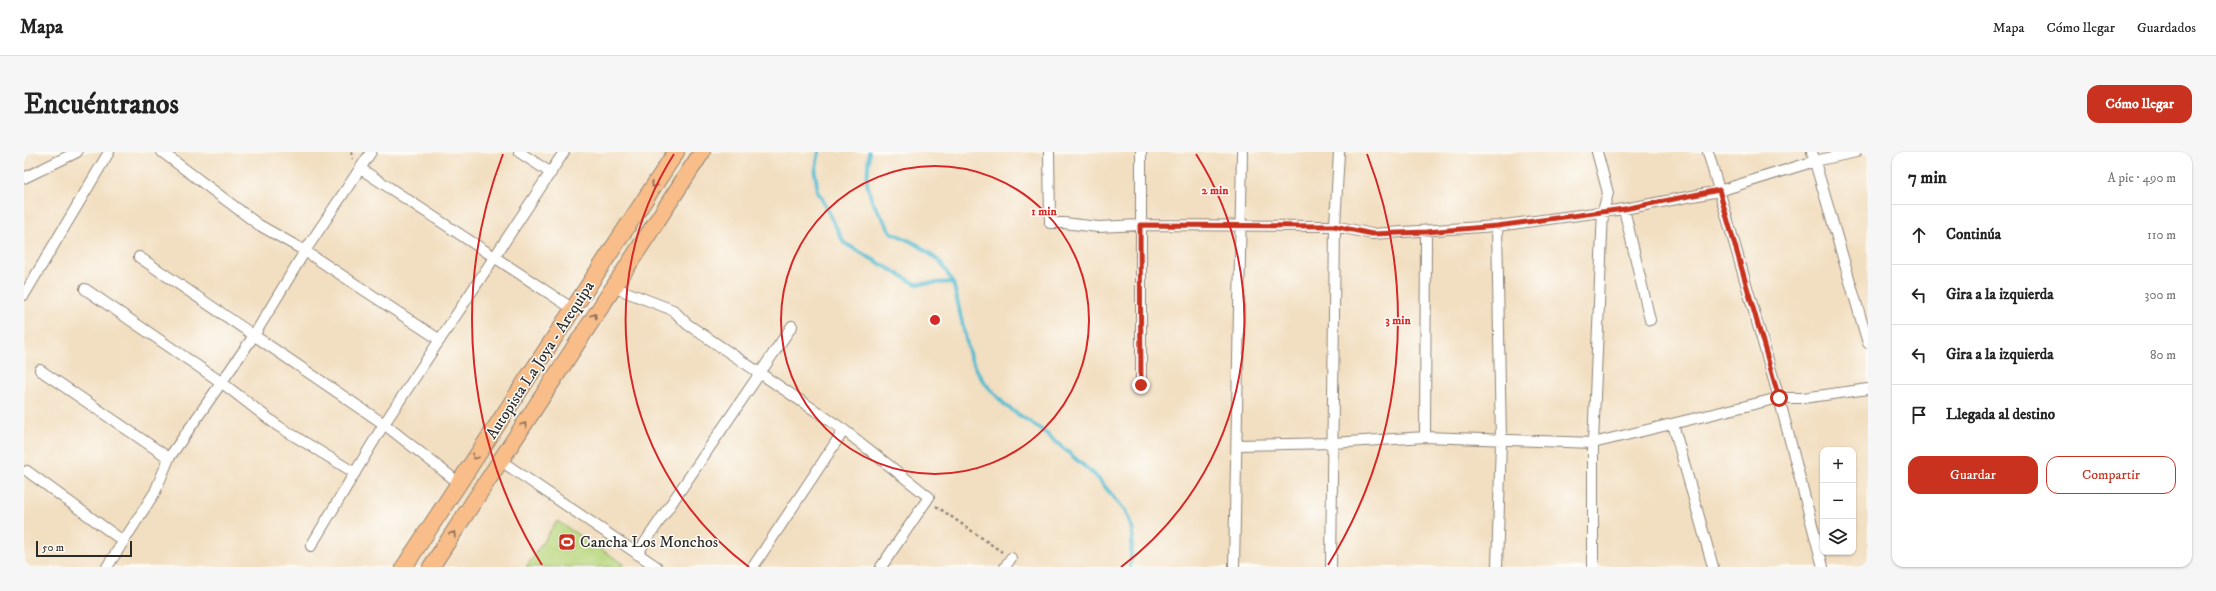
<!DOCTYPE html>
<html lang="es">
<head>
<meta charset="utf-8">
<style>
	:root { --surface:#fff; --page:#f6f6f6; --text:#222; --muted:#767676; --line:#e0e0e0; --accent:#c8321e }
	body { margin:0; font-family:"IM FELL DW Pica",serif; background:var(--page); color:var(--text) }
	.controls { position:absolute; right:12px; bottom:12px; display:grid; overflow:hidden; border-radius:8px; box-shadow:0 1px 3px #0004 }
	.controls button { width:36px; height:36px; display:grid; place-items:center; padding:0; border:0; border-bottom:1px solid var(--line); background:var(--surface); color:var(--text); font:20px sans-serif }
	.scale { position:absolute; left:12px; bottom:10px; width:96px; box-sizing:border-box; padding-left:4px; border:2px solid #2b2b2b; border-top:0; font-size:11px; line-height:14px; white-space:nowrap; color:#2b2b2b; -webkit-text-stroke:3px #fdfcf7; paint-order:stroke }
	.stop { position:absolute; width:12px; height:12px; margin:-9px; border:3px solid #c8321e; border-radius:50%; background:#fff }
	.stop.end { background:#c8321e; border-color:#fff; box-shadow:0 1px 4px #0008 }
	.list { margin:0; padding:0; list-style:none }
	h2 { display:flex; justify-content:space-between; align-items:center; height:52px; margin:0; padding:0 16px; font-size:17px }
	h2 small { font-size:13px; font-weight:400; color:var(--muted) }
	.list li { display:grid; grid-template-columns:26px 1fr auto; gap:12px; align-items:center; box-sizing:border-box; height:60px; padding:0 16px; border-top:1px solid var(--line) }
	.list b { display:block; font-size:15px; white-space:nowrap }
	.list em { font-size:13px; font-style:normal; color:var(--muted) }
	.actions { display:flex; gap:8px; padding:12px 16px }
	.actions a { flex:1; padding:9px 0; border:1px solid var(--accent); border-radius:12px; text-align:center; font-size:14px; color:var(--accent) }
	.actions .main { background:var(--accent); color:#fff }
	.icon { flex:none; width:22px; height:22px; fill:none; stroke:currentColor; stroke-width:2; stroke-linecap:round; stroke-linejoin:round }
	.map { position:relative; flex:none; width:1844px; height:415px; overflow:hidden; border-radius:12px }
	header { display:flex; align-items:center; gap:24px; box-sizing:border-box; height:56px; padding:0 20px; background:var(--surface); border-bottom:1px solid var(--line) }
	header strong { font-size:19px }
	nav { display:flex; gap:22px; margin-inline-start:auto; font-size:14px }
	.intro { display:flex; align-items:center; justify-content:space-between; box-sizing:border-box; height:96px; padding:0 24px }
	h1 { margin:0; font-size:28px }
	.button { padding:10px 18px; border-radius:12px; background:var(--accent); color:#fff; font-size:14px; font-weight:700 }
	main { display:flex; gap:24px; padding:0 24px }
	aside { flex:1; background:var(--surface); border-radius:12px; box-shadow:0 1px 3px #0004 }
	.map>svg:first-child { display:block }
</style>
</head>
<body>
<header>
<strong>Mapa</strong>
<nav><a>Mapa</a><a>Cómo llegar</a><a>Guardados</a></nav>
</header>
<div class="intro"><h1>Encuéntranos</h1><a class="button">Cómo llegar</a></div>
<main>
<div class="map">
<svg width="1844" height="415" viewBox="0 0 1844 415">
	<rect width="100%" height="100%" fill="#fdfcf7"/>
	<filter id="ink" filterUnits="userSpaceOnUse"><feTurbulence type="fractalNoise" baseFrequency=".025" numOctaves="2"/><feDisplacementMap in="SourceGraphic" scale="8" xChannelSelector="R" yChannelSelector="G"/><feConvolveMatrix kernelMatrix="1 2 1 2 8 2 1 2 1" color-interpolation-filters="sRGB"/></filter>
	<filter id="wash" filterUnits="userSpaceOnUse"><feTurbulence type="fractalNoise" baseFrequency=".012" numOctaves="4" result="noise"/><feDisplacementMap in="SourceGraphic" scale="16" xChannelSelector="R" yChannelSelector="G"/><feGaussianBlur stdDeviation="0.9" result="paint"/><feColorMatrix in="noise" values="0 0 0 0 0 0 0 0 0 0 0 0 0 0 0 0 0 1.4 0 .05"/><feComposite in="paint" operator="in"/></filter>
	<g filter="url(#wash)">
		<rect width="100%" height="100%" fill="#f2dec0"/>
		<path fill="#b8d67c" stroke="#728054" d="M533 369 600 412 598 415H502Z"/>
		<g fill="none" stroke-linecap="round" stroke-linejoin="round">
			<path stroke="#54bcd1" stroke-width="4" d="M795 0 791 21 794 39 820 91 892 132 929 130
				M845 0 843 31 848 49 867 80 894 93 916 110 929 130 946 205 959 229 982 254 1019 279 1073 325 1102 360 1109 379 1106 415"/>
		</g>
	</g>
	<g filter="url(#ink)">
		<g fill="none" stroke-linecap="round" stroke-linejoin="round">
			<defs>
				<path id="street" d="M138 0 235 73 281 99 416 188
					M495 0 527 21
					M1025 0 1026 71H1040L1074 75 1116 73 1311 74 1348 82 1473 74 1600 57 1695 39 1791 9 1832 0
					M1117 0V233
					M1684 0 1755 246 1799 415
					M1788 0 1844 191
					M337 17 549 157
					M0 26 53 0
					M1600 57 1626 168
					M115 105 360 272 435 331
					M589 135 649 158 663 172 820 278 905 345 857 415
					M61 137 197 230 254 274 331 321
					M0 143 85 0
					M16 218 145 306
					M1649 272 1689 415
					M1401 285 1402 80
					M1213 293 1309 291 1401 285 1569 291 1755 246H1779L1844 237
					M477 309 633 415
					M3 319 99 389
					M287 394 360 272 540 0
					M613 402 768 174
					M83 415 131 340 145 306 229 185 281 99 347 0
					M729 415 820 278
					M981 415 987 406
					M1210 415 1218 0
					M1307 415 1311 74 1315 0
					M1473 415 1477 289 1473 74
					M1569 415V291L1579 59 1584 41 1573 0"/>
				<path id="primary" d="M380 415 652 0
					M407 415 678 0"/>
			</defs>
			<use href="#street" stroke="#8e8476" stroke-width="12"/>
			<use href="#primary" stroke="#8e8476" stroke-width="18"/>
			<path stroke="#8e8476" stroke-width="2.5" stroke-dasharray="3 3" stroke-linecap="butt" d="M327 0 329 7
				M912 354 978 400"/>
			<use href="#street" stroke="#fff" stroke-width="10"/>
			<use href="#primary" stroke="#f8bd89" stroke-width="16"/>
		</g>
		<defs><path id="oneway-chevron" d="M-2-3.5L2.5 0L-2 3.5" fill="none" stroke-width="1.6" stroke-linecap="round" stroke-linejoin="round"/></defs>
		<g stroke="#876d55">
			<use href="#oneway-chevron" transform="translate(630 33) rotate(123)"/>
			<use href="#oneway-chevron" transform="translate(570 164) rotate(-57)"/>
			<use href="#oneway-chevron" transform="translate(500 273) rotate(-57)"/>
			<use href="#oneway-chevron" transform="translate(451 305) rotate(123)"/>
			<use href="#oneway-chevron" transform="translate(429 382) rotate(-57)"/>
		</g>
	</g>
	<g fill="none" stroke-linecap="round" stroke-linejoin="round" filter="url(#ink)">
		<path stroke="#c8321e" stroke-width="5" d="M1117 233 1116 73 1310 74 1348 82 1402 80 1473 74 1600 57 1695 38 1755 246"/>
	</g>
	<g fill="none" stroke="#d62828" stroke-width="2">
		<circle cx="911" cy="168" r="154"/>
		<path d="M725 415A309 309 0 0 1 650 2M1172 2A309 309 0 0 1 1097 415"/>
		<path d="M518 413A463 463 0 0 1 479 2M1343 2A463 463 0 0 1 1304 413"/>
	</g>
	<defs>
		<symbol id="stadium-square" viewBox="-11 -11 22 22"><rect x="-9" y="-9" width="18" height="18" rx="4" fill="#c8321e" stroke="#fdfcf7"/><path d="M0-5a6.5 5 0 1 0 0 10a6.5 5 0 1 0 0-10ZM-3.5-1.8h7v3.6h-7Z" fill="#fff"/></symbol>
	</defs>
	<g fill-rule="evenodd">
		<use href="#stadium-square" x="533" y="380" width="20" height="20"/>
	</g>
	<g text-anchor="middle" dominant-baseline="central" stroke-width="3" stroke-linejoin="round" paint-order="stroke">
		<g font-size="16" fill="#2b2b2b" stroke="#fdfcf7">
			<text transform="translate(516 208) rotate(-57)">Autopista La Joya - Arequipa</text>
		</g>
		<g font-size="16" fill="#2b2b2b" stroke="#fdfcf7" text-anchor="start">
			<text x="556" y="390">Cancha Los Monchos</text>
		</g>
	</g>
	<circle cx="911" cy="168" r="6" fill="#d62828" stroke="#fdfcf7" stroke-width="2"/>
	<g font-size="12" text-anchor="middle" font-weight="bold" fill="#d62828" stroke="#fdfcf7" stroke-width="3" stroke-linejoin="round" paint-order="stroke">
		<text x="1191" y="42">2 min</text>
		<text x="1020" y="63">1 min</text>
		<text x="1374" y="172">3 min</text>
	</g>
</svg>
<div class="controls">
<button>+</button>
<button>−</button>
<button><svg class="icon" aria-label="layers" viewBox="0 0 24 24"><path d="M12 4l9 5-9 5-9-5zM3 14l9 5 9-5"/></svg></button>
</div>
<div class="scale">50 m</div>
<div class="stop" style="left:1755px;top:246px"></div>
<div class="stop end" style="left:1117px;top:233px"></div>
</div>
<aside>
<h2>7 min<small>A pie · 490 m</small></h2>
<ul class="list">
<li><svg class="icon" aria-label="ahead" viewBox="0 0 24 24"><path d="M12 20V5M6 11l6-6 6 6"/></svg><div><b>Continúa</b></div><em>110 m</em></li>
<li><svg class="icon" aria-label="left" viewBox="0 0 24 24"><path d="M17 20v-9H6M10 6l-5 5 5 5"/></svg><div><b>Gira a la izquierda</b></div><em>300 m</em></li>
<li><svg class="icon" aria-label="left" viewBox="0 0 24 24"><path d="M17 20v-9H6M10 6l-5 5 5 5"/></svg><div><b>Gira a la izquierda</b></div><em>80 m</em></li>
<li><svg class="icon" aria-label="arrive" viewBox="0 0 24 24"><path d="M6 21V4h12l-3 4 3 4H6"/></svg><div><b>Llegada al destino</b></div></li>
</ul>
<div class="actions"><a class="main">Guardar</a><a>Compartir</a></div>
</aside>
</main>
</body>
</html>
